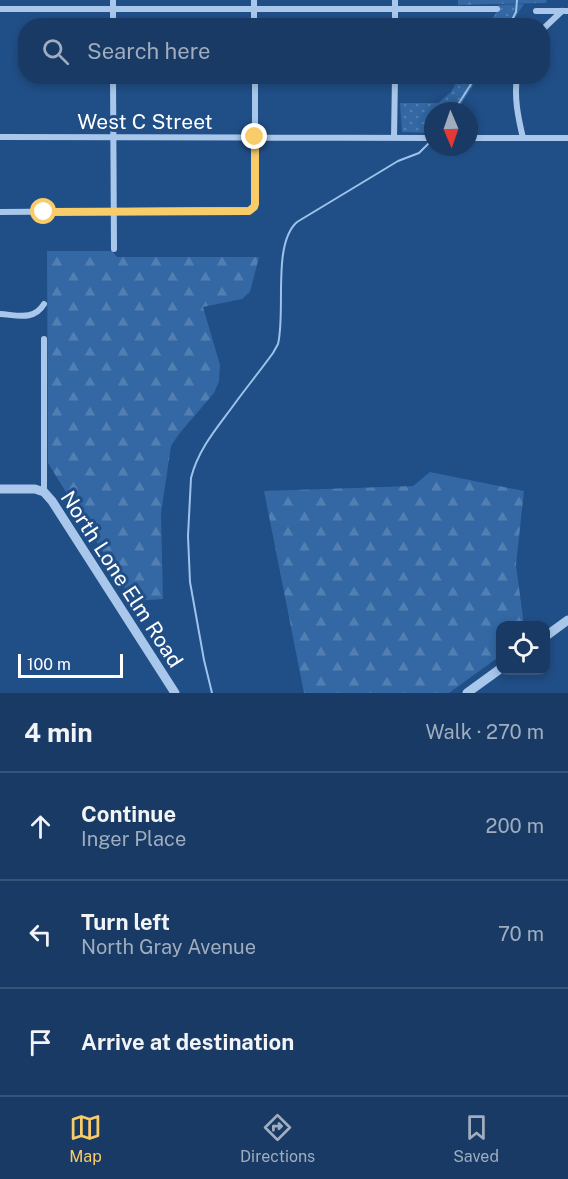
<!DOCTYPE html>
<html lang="en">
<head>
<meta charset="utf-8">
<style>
	:root { --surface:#183a64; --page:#25456d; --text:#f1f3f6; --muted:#9fadbf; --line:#365478; --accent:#f8cc69 }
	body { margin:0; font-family:"Public Sans",sans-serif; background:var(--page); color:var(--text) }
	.controls { position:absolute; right:18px; bottom:18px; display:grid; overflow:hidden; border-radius:12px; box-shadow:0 3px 9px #0003 }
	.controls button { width:54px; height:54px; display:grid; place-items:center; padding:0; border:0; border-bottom:2px solid var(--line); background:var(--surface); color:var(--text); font:30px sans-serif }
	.compass { position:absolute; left:424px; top:102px; width:54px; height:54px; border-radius:50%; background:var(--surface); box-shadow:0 3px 9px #0003; rotate:178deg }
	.scale { position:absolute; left:18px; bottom:15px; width:105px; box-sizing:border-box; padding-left:6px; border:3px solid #fff; border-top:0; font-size:16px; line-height:21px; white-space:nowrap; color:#fff; -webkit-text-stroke:4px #204e86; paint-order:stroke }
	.stop { position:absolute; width:18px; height:18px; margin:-14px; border:4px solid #f8cc69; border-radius:50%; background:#fff }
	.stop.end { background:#f8cc69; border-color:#fff; box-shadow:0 2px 6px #0008 }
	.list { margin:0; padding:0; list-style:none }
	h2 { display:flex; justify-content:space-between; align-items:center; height:78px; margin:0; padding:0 24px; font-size:26px }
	h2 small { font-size:20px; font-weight:400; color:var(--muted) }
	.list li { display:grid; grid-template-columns:39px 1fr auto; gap:18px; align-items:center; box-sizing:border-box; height:108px; padding:0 24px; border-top:2px solid var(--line) }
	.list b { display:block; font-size:22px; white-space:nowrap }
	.list p { margin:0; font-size:20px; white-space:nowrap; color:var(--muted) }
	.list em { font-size:20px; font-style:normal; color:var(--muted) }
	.icon { flex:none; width:33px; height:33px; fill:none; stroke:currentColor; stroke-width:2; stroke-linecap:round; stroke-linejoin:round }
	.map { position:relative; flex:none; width:568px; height:693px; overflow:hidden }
	.search { position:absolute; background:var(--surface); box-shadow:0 3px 9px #0003; left:18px; right:18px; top:18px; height:66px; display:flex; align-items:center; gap:15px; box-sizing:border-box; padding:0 21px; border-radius:24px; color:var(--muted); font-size:22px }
	.sheet { height:402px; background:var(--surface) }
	nav { display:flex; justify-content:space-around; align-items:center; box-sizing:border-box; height:84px; border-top:2px solid var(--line); background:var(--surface); font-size:16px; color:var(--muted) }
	nav a { display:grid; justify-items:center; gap:3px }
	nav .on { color:var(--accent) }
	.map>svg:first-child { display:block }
</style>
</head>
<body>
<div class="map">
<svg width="568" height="693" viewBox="0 0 568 693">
	<defs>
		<pattern id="grass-dots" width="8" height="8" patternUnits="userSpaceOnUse" patternTransform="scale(1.5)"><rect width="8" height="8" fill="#3368a4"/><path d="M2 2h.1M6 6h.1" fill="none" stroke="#527fb2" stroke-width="1.8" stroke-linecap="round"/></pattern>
		<pattern id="forest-firs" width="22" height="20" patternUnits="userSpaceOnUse" patternTransform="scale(1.5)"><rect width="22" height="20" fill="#3368a4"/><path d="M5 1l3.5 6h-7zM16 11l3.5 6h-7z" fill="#527fb2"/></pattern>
	</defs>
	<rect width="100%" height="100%" fill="#204e86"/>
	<path fill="url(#grass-dots)" d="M524 4 510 25 488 26 496 13 498 5Z
		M459 77H478L457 111H433V133L402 132 400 103H438L451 92Z"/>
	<path fill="url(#forest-firs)" d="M458 0H547L546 3 458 5Z
		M47 251H112L117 257H259L250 292 242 299 203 307 220 365 219 381 214 393 179 434 171 446 161 514 163 599 133 601 48 463Z
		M430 472 524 491 516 565 524 625 500 626V656L449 693H304L264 491 413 486Z"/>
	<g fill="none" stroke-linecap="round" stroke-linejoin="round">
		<path stroke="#9cc3eb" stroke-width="2" d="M509 26 516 12 517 0
			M454 111 476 76
			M212 693 204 660 190 582 188 536 191 478C198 450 216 429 233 406 246 388 260 371 273 353L278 344C286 311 272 244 297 222L398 161 419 153 429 143"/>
		<path stroke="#a9c7ea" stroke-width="6" d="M254 0V26
			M0 9H497
			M536 11H568
			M113 26V0
			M395 26V0
			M542 30 562 11
			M113 76 114 249
			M517 76C514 98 518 117 523 138
			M0 137 433 138
			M394 138 395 76
			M469 138H568
			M0 212 251 210 254 207 255 204V76
			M0 314C17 315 34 321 44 304
			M44 492V339"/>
		<path stroke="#a9c7ea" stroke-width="9" d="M0 489H35L44 492 52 501 175 693
			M546 636 568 620
			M467 693 500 669"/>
	</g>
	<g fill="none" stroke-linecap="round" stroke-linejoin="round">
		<path stroke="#f8cc69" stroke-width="8" d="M44 212 249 211 254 207 255 204V137"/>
	</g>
	<g text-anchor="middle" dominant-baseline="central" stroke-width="6" stroke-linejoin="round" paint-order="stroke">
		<g font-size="21" fill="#fff" stroke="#204e86">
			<text x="145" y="121">West C Street</text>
			<text transform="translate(122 579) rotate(57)">North Lone Elm Road</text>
		</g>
	</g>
</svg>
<div class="controls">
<button><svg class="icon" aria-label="locate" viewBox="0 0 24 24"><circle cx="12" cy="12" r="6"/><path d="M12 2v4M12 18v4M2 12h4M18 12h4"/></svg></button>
</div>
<svg class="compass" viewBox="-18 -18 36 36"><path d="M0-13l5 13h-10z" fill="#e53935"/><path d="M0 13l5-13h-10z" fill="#9fadbf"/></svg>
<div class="scale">100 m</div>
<div class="stop" style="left:44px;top:212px"></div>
<div class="stop end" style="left:255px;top:137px"></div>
<div class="search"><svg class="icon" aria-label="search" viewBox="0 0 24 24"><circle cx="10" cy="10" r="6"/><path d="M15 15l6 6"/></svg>Search here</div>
</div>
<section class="sheet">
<h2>4 min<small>Walk · 270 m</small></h2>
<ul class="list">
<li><svg class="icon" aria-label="ahead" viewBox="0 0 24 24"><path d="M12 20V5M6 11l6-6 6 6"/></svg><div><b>Continue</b><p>Inger Place</p></div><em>200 m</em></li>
<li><svg class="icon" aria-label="left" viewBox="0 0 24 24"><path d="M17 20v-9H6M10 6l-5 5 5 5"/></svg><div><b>Turn left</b><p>North Gray Avenue</p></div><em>70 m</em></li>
<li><svg class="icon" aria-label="arrive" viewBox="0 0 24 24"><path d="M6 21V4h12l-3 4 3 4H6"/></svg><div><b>Arrive at destination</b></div></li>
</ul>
</section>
<nav>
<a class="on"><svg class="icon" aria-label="map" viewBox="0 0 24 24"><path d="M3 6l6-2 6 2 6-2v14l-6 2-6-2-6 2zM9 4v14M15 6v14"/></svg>Map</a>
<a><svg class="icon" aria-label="directions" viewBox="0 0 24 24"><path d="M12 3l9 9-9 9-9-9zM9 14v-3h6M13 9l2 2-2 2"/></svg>Directions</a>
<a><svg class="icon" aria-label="saved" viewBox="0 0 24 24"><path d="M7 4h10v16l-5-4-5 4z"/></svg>Saved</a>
</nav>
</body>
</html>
